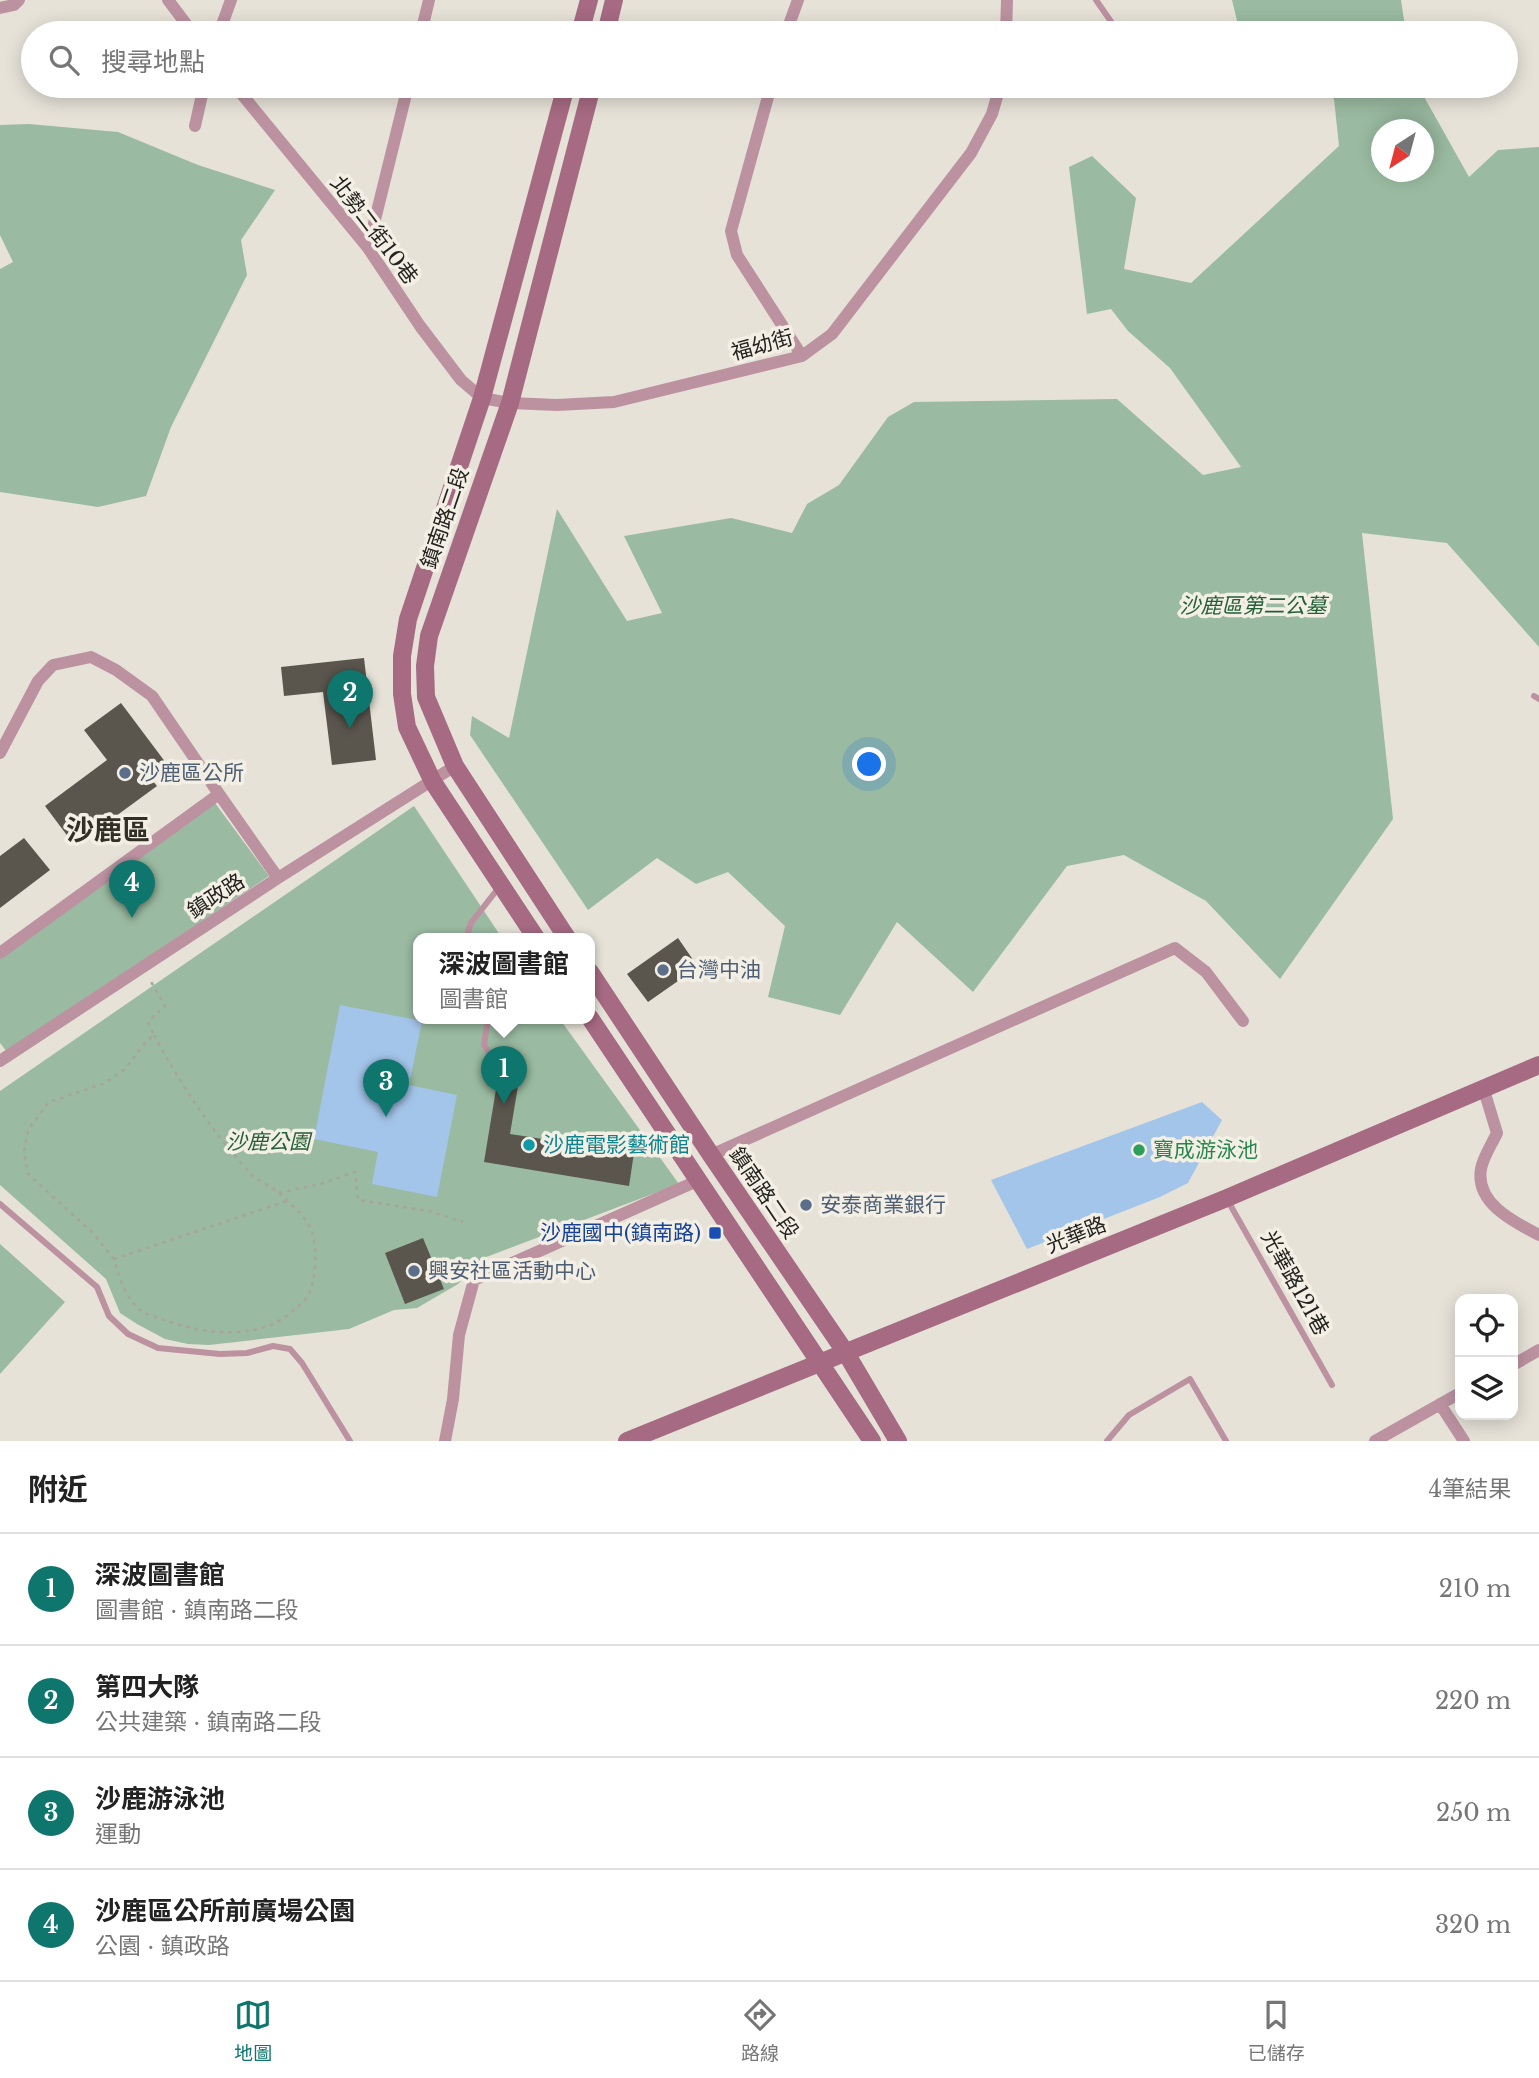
<!DOCTYPE html>
<html lang="zh-TW">
<head>
<meta charset="utf-8">
<style>
	:root { --surface:#fff; --page:#f2f2f2; --text:#222; --muted:#767676; --line:#e0e0e0; --accent:#0f766e }
	body { margin:0; font-family:"Libre Baskerville","Noto Sans TC",serif; background:var(--page); color:var(--text) }
	.controls { position:absolute; right:21px; bottom:21px; display:grid; overflow:hidden; border-radius:14px; box-shadow:0 4px 18px #0003 }
	.controls button { width:63px; height:63px; display:grid; place-items:center; padding:0; border:0; border-bottom:2px solid var(--line); background:var(--surface); color:var(--text); font:35px sans-serif }
	.compass { position:absolute; left:1371px; top:119px; width:63px; height:63px; border-radius:50%; background:var(--surface); box-shadow:0 4px 18px #0003; rotate:216deg }
	.you { position:absolute; left:870px; top:765px; width:24px; height:24px; margin:-18px; border:5px solid #fff; border-radius:50%; background:#1a73e8; box-shadow:0 0 0 10px #1a73e833 }
	.badge { display:grid; place-items:center; width:46px; height:46px; border-radius:50%; background:var(--accent); color:#fff; font-size:23px; font-weight:700 }
	.pin { position:absolute; translate:-50% -58px; filter:drop-shadow(0 2px 4px #0008) }
	.pin::after { content:''; position:absolute; top:37px; width:24px; height:21px; background:inherit; clip-path:polygon(0 0,100% 0,50% 100%) }
	.popup { position:absolute; left:413px; top:933px; width:182px; height:91px; box-sizing:border-box; display:grid; place-content:center; border-radius:14px; background:var(--surface); filter:drop-shadow(0 2px 5px #0005); font-size:23px; white-space:nowrap; color:var(--muted) }
	.popup b { font-size:26px; color:var(--text) }
	.popup::after { content:''; position:absolute; left:50%; top:100%; margin-left:-14px; border:14px solid transparent; border-top-color:var(--surface) }
	.list { margin:0; padding:0; list-style:none }
	h2 { display:flex; justify-content:space-between; align-items:center; height:91px; margin:0; padding:0 28px; font-size:30px }
	h2 small { font-size:23px; font-weight:400; color:var(--muted) }
	.list li { display:grid; grid-template-columns:46px 1fr auto; gap:21px; align-items:center; box-sizing:border-box; height:112px; padding:0 28px; border-top:2px solid var(--line) }
	.list b { display:block; font-size:26px; white-space:nowrap }
	.list p { margin:0; font-size:23px; white-space:nowrap; color:var(--muted) }
	.list em { font-size:23px; font-style:normal; color:var(--muted) }
	.icon { flex:none; width:38px; height:38px; fill:none; stroke:currentColor; stroke-width:2; stroke-linecap:round; stroke-linejoin:round }
	.map { position:relative; flex:none; width:1539px; height:1441px; overflow:hidden }
	.search { position:absolute; background:var(--surface); box-shadow:0 4px 18px #0003; left:21px; right:21px; top:21px; height:77px; display:flex; align-items:center; gap:18px; box-sizing:border-box; padding:0 24px; border-radius:38px; color:var(--muted); font-size:26px }
	.sheet { height:539px; background:var(--surface) }
	nav { display:flex; justify-content:space-around; align-items:center; box-sizing:border-box; height:98px; border-top:2px solid var(--line); background:var(--surface); font-size:19px; color:var(--muted) }
	nav a { display:grid; justify-items:center; gap:4px }
	nav .on { color:var(--accent) }
	.map>svg:first-child { display:block }
</style>
</head>
<body>
<div class="map">
<svg width="1539" height="1441" viewBox="0 0 1539 1441">
	<rect width="100%" height="100%" fill="#e6e2d8"/>
	<path fill="#9abaa1" fill-rule="evenodd" d="M1232 0H1401L1406 33H1240Z
		M1312 86H1418L1469 177 1498 150 1539 147V647L1447 543 1362 533 1393 819 1280 979 1206 901 1124 855 1067 866 973 992 897 922 840 1015 768 997 785 926 728 872 696 884 657 858 588 910 470 735 472 716 509 738 557 509 627 621 662 613 624 536 731 518 792 533 807 504 839 485 888 417 914 402 1117 399 1203 475 1241 467 1170 368 1128 331 1111 309 1087 314 1069 167 1092 156 1136 198 1124 269 1191 283 1339 146 1334 99ZM1382 130H1424V172H1382Z
		M29 124 118 132 198 165 275 190 241 240 247 275 171 427 146 496 98 507 0 492V269L13 262 0 235V125Z
		M215 803 269 876 7 1052 0 1043V959Z
		M414 806 502 938H418V1018H559L679 1184 481 1259 458 1284 417 1308 394 1310 349 1329 209 1345 188 1344 165 1339 137 1324 120 1313 106 1279 0 1185V1091Z
		M0 1244 65 1302 0 1374Z"/>
	<path fill="#a4c5ea" d="M340 1005 422 1021 409 1085 457 1095 437 1197 372 1184 378 1152 314 1139Z
		M1202 1102 1222 1120 1188 1183 1160 1197 1027 1249 991 1180Z"/>
	<path fill="#5a564e" d="M364 658 376 760 332 765 323 692 284 696 281 667Z
		M121 703 169 767 151 779 157 786 75 846 45 806 107 760 84 730Z
		M24 838 50 870 0 908V856Z
		M678 938 698 967 648 1002 627 974Z
		M499 1071 520 1074 510 1134 634 1153 629 1186 484 1162Z
		M423 1238 444 1289 405 1304 385 1253Z"/>
	<g fill="none" stroke-linecap="round" stroke-linejoin="round">
		<path stroke="#a7a49c" stroke-width="2.5" stroke-dasharray="3.5 5" stroke-linecap="butt" d="M154 1035C181 1085 212 1132 251 1174 258 1181 269 1185 277 1192 286 1198 305 1217 310 1227 318 1242 316 1279 309 1294 307 1298 302 1303 298 1306 265 1342 206 1335 164 1320 157 1317 146 1315 140 1310 124 1296 120 1278 114 1259L287 1201
			M279 1193 324 1183 355 1172 358 1200 430 1211 463 1222
			M114 1259 93 1233 28 1174 24 1152 28 1130 49 1102 103 1084 124 1070 145 1043 154 1035 148 1022 165 1006 150 980"/>
		<path stroke="#bc92a1" stroke-width="6" d="M1096 0 1119 33
			M1534 696 1539 699
			M466 938 471 923 500 886
			M488 1018 484 1045 498 1068 511 1070
			M1228 1201 1332 1385
			M0 1204 97 1287 109 1316 128 1334 158 1348 220 1354 247 1353 273 1346 290 1349 302 1363 350 1441
			M1107 1441 1129 1415 1190 1379 1226 1441"/>
		<path stroke="#bc92a1" stroke-width="12" d="M168 0 193 33
			M0 8 14 5 19 0
			M219 33 231 0
			M421 33 429 0
			M786 33 798 0
			M1006 33 1007 0
			M235 86 368 248 420 326 461 380 482 398 510 403 557 405 614 402 802 356 832 334 971 153 992 114 1000 86
			M771 86 731 231 737 255 802 356
			M195 126 204 86
			M368 248 408 86
			M0 753 38 681 53 665 91 657 116 670 152 696 219 794 0 953
			M219 794 278 878
			M0 1061 278 878 455 766
			M1483 1087 1497 1133C1492 1144 1483 1157 1481 1169 1475 1203 1514 1222 1539 1235
			M711 1155 1175 948 1206 972 1243 1021
			M1513 1365 1539 1350
			M1440 1404 1464 1441
			M445 1441 453 1399 459 1335 474 1280 697 1181
			M1375 1441 1460 1393"/>
		<path stroke="#a66a82" stroke-width="18" d="M580 33 589 0
			M606 33 614 0
			M536 938 433 782 407 727 402 694V656L408 619 482 398 566 86
			M567 938 455 766 426 697 425 666 429 636 510 403 592 86
			M590 972 711 1155 846 1353 898 1441
			M590 1018 872 1441
			M627 1441 1227 1198 1539 1065"/>
	</g>
	<g fill="#5c6f8a" stroke="#f3efe5" stroke-width="2.5">
		<circle cx="125" cy="773" r="7"/>
		<circle cx="663" cy="970" r="7"/>
		<circle cx="806" cy="1205" r="7"/>
		<circle cx="414" cy="1271" r="7"/>
	</g>
	<circle fill="#0f9aa8" stroke="#f3efe5" stroke-width="2.5" cx="529" cy="1145" r="7"/>
	<circle fill="#2e9e5b" stroke="#f3efe5" stroke-width="2.5" cx="1139" cy="1150" r="7"/>
	<rect fill="#1a4fb4" stroke="#f3efe5" stroke-width="2.5" x="708" y="1226" width="14" height="14" rx="3.5"/>
	<g text-anchor="middle" dominant-baseline="central" stroke-width="7" stroke-linejoin="round" paint-order="stroke">
		<g font-size="21" fill="#23221e" stroke="#f3efe5">
			<text transform="translate(374 230) rotate(53)">北勢二街10巷</text>
			<text transform="translate(762 345) rotate(-15)">福幼街</text>
			<text transform="translate(445 518) rotate(-71)">鎮南路二段</text>
			<text transform="translate(216 896) rotate(-33)">鎮政路</text>
			<text transform="translate(764 1193) rotate(56)">鎮南路二段</text>
			<text transform="translate(1076 1235) rotate(-22)">光華路</text>
			<text transform="translate(1295 1283) rotate(61)">光華路121巷</text>
		</g>
		<g font-size="21" font-style="italic" fill="#236037" stroke="#f3efe5">
			<text x="1253" y="606">沙鹿區第二公墓</text>
			<text x="268" y="1142">沙鹿公園</text>
		</g>
		<g font-size="21" fill="#4e5e75" stroke="#f3efe5" text-anchor="start">
			<text x="139" y="773">沙鹿區公所</text>
			<text x="677" y="970">台灣中油</text>
			<text x="820" y="1205">安泰商業銀行</text>
			<text x="428" y="1271">興安社區活動中心</text>
		</g>
		<g font-size="21" fill="#0d838f" stroke="#f3efe5" text-anchor="start">
			<text x="543" y="1145">沙鹿電影藝術館</text>
		</g>
		<g font-size="21" fill="#27864d" stroke="#f3efe5" text-anchor="start">
			<text x="1153" y="1150">寶成游泳池</text>
		</g>
		<g font-size="21" fill="#164399" stroke="#f3efe5" text-anchor="end">
			<text x="701" y="1233">沙鹿國中(鎮南路)</text>
		</g>
		<g font-size="28" font-weight="bold" fill="#312f26" stroke="#f3efe5">
			<text x="108" y="830">沙鹿區</text>
		</g>
	</g>
</svg>
<div class="controls">
<button><svg class="icon" aria-label="locate" viewBox="0 0 24 24"><circle cx="12" cy="12" r="6"/><path d="M12 2v4M12 18v4M2 12h4M18 12h4"/></svg></button>
<button><svg class="icon" aria-label="layers" viewBox="0 0 24 24"><path d="M12 4l9 5-9 5-9-5zM3 14l9 5 9-5"/></svg></button>
</div>
<svg class="compass" viewBox="-18 -18 36 36"><path d="M0-13l5 13h-10z" fill="#e53935"/><path d="M0 13l5-13h-10z" fill="#767676"/></svg>
<div class="you"></div>
<div class="pin badge" style="left:504px;top:1104px">1</div>
<div class="popup"><b>深波圖書館</b>圖書館</div>
<div class="pin badge" style="left:350px;top:728px">2</div>
<div class="pin badge" style="left:386px;top:1117px">3</div>
<div class="pin badge" style="left:132px;top:918px">4</div>
<div class="search"><svg class="icon" aria-label="search" viewBox="0 0 24 24"><circle cx="10" cy="10" r="6"/><path d="M15 15l6 6"/></svg>搜尋地點</div>
</div>
<section class="sheet">
<h2>附近<small>4筆結果</small></h2>
<ul class="list">
<li><span class="badge">1</span><div><b>深波圖書館</b><p>圖書館 · 鎮南路二段</p></div><em>210 m</em></li>
<li><span class="badge">2</span><div><b>第四大隊</b><p>公共建築 · 鎮南路二段</p></div><em>220 m</em></li>
<li><span class="badge">3</span><div><b>沙鹿游泳池</b><p>運動</p></div><em>250 m</em></li>
<li><span class="badge">4</span><div><b>沙鹿區公所前廣場公園</b><p>公園 · 鎮政路</p></div><em>320 m</em></li>
</ul>
</section>
<nav>
<a class="on"><svg class="icon" aria-label="map" viewBox="0 0 24 24"><path d="M3 6l6-2 6 2 6-2v14l-6 2-6-2-6 2zM9 4v14M15 6v14"/></svg>地圖</a>
<a><svg class="icon" aria-label="directions" viewBox="0 0 24 24"><path d="M12 3l9 9-9 9-9-9zM9 14v-3h6M13 9l2 2-2 2"/></svg>路線</a>
<a><svg class="icon" aria-label="saved" viewBox="0 0 24 24"><path d="M7 4h10v16l-5-4-5 4z"/></svg>已儲存</a>
</nav>
</body>
</html>
